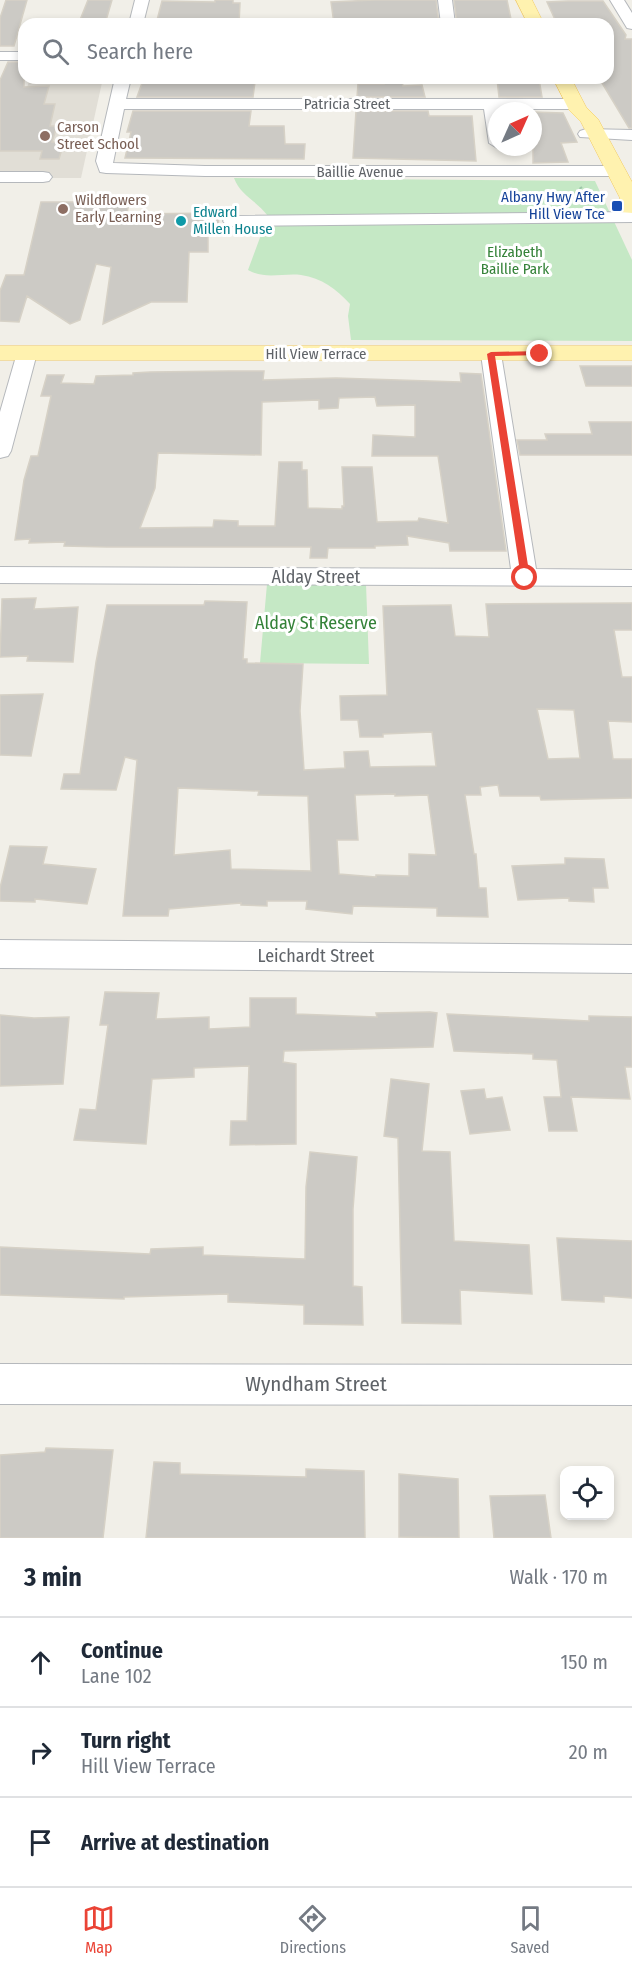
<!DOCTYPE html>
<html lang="en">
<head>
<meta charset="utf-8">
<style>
	:root { --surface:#fff; --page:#f6f6f7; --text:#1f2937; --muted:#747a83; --line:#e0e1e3; --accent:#ea4335 }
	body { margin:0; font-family:"Fira Sans Condensed",sans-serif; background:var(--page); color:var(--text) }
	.controls { position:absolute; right:18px; bottom:18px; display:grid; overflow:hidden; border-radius:12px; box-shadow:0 3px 9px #0003 }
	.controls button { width:54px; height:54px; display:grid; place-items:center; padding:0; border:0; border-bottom:2px solid var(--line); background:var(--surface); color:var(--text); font:30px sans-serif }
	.compass { position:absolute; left:488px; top:102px; width:54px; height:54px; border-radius:50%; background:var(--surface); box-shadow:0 3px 9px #0003; rotate:45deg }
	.stop { position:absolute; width:18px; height:18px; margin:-14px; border:4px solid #ea4335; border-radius:50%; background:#fff }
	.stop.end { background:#ea4335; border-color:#fff; box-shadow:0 2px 6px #0008 }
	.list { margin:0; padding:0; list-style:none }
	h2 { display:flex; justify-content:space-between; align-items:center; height:78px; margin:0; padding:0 24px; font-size:26px }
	h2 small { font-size:20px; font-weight:400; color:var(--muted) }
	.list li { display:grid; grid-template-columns:39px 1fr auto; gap:18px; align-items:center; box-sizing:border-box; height:90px; padding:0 24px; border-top:2px solid var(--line) }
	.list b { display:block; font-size:22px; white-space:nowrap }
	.list p { margin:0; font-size:20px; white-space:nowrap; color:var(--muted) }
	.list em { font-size:20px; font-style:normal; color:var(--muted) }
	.icon { flex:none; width:33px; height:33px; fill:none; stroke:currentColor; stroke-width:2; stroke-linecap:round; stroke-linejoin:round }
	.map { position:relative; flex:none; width:632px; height:1538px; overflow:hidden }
	.search { position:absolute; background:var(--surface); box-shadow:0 3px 9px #0003; left:18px; right:18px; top:18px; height:66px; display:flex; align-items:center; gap:15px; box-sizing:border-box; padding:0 21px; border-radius:18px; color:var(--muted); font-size:22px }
	.sheet { height:348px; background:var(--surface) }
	nav { display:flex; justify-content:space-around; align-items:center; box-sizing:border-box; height:84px; border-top:2px solid var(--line); background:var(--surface); font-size:16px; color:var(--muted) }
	nav a { display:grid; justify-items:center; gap:3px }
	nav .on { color:var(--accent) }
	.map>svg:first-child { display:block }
</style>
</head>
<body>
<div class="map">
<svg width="632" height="1538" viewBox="0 0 632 1538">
	<rect width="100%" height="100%" fill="#f1efe8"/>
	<path fill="#e1ded6" d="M30 78H103L81 178H0V95L25 94Z"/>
	<path fill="#c5e8c5" d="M234 178 595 181 632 260V341L351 340 348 316 350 304C336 289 322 278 301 275 282 273 265 280 248 270L268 216C257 201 240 195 234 178Z
		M267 584H366L369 664 260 663Z"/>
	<path fill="#cccac5" stroke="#d6d1c6" stroke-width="1.5" fill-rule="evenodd" d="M6 0H27L14 46H0V18Z
		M88 0H112L105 24H84L86 20H80Z
		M215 0H233V3H240L239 24H156L162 1 215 2Z
		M374 0H436L439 24H334L331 2Z
		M454 0H507L512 24H457Z
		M568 1H603L626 35 625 39H632V128H629L599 78H608V23L557 24 547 2Z
		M8 62H24V87L49 86 44 104H55L50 126H57L52 142H64L59 159H40L42 151H0V80Z
		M169 78H206L255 82 253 97H137L142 83H168Z
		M383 78H401L403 86 422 85 425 97H357L358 84H384Z
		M497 79H539L542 97H499Z
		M133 111H251L249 126H284L285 144H305L304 159 125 158 131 132H127Z
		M356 111H428L429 116H472L476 161 353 158Z
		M533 112 563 113 577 142 561 143 568 162 533 163Z
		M41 202H129L127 214 219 213 218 232H208V252H189L187 302H151L103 324 111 267 96 264 80 320 70 324 27 296 19 322 0 321V291L6 275H24Z
		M580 366H632V386H586Z
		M229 371H264L263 380 336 378 461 382 460 373 481 374 506 551H450L449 543 407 536 408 545 375 546V548H328L327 558H310L311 547H107L64 546 65 542 29 543 30 539 15 540 24 480 31 456H38L51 396H41L47 375H64L61 383 94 384 96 376 133 375V373L150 372ZM375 397 377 406 415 405V437L373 435 372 456H438L448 523 419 518 418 521 377 522 372 467H342L344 506H342V509L308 508 307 470H302V462H279L275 526H238V521L214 520 213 527 140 528 155 488 158 453 261 455 262 402 319 400V409L338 408 339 398Z
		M589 422H632V455H520L517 440H547L545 434H592Z
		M36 598 34 609 78 607 73 662 27 661 28 656 0 657 2 599Z
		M205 601 247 602 243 659H247V663L303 664 300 711 304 770 345 768 344 752 368 751 370 767 436 766 432 732 383 734V737H360L358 720H341L340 696 387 695 383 606 451 605 455 636 489 637 486 604 632 603V630H614L622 677H632V722L608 721 613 759H632V798L541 800 540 796H500L498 785 480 787 481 795H465L474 854H476L479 888H486L488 917 437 916V908L353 906 352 914 306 909 307 901H267V906L241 905V903L169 909 168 916H123L137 760 125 757 116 790 61 789 64 774H80L96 662 107 605H204ZM537 709 574 710 580 758 548 759ZM178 788 259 791 258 795 308 796 311 871 231 869 230 850 174 855ZM395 794V796L428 795 436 855 409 854V876L376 875V877L339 874 337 840H358L355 795Z
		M43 694 31 756 0 755V695Z
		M10 846 47 847 43 864 96 869 87 904 35 899V902L0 901V888Z
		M565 858 604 859 608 888H593L594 902 569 901V898L518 900 512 866 565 864Z
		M105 992 159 993 156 1019 209 1017V1029L250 1027V998H296V1014L377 1017 376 1013 430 1012 437 1013 433 1047 284 1051 283 1062 296 1064V1144L230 1145 231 1121H247L249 1066 194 1068V1077L152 1079 146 1144 74 1140 80 1109 96 1110 108 1025H100Z
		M447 1014 589 1021V1016L632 1017V1067H625L630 1099 571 1097 577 1131H549L544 1097H561L557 1060 533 1059V1054L454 1051Z
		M0 1015 34 1018 69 1017 63 1084 0 1086Z
		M391 1079 429 1084 422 1151 450 1152 454 1241 529 1245 532 1294 460 1290 461 1324 402 1323 398 1138 384 1136Z
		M484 1089 486 1099 502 1097 510 1130 470 1134 461 1091Z
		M310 1152 357 1157 353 1209V1286L362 1287 363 1325 304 1324V1305L228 1302V1294L124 1297V1299L0 1295V1247L150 1254 151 1249 203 1247V1255L305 1259 306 1187Z
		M557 1238 632 1241V1298L604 1296V1302L562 1300Z
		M46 1448 113 1450 103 1538H0V1455L45 1452Z
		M154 1462 180 1463V1474L306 1477V1469L364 1471 365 1538H146Z
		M399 1474 458 1479 459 1538 399 1537Z
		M545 1495 551 1538H494L490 1496Z"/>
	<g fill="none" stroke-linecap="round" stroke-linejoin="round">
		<defs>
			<path id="minor" d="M135 0H149L143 24H129Z
				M438 0H452L455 24H441Z
				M610 0H624L632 13V29L627 28Z
				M0 52H24V60H0Z
				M115 78H131L126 99H575L583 104 575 109H500V111H497V147H501L497 148 489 143 484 109H124L113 163 205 166H615L621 167 624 171 621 175 615 176H205L106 173 100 172 96 161Z
				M586 129 632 130V140L580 137 578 134 580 131Z
				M0 172H43L49 173 52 177 49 181 43 182H0Z
				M632 212V222L232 226 226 225 223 221 226 217 232 216Z
				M27 347 34 349 37 353 11 451 8 456 0 458V412L17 353 20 349Z
				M491 348 498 350 501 354 536 569 632 570V586L0 583V567L511 569 481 354 484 350Z
				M0 940 632 945V973L0 968Z
				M0 1364 632 1365V1405L0 1404Z"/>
			<path id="major" d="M516 0H532L544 24H528Z
				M553 78H571L586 107 598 119 632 182V213L622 212 619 208 620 198 581 122 569 110Z
				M0 346H632V360H0Z"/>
		</defs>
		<use href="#minor" stroke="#b5b8bc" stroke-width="2"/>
		<use href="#major" stroke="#f2c960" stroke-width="1"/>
		<path stroke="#9cc7a9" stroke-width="2" stroke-dasharray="3 1.5" stroke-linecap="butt" d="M564 204 565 200 582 187"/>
		<use href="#minor" fill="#fff" fill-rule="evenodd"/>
		<use href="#major" fill="#fff2af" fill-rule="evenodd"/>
	</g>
	<path fill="#ea4335" d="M540 351 542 355 495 356 530 578 525 581 521 578 487 354 491 352Z"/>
	<g fill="#8d6e63" stroke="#fff" stroke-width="2">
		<circle cx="45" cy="136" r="6"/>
		<circle cx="63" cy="209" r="6"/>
	</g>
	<rect fill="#1a4fb4" stroke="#fff" stroke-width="2" x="611" y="200" width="12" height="12" rx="3"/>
	<circle fill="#0f9aa8" stroke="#fff" stroke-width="2" cx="181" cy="221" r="6"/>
	<g text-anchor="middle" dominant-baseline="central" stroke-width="6" stroke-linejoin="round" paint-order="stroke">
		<g font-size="15" fill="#5f6368" stroke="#fff">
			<text x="347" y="104">Patricia Street</text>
			<text x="360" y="172">Baillie Avenue</text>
			<text x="316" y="354">Hill View Terrace</text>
		</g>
		<g font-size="15" fill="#785e54" stroke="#fff" text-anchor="start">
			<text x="57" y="127">Carson<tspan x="57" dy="17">Street School</tspan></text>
			<text x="75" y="200">Wildflowers<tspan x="75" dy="17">Early Learning</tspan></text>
		</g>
		<g font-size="15" fill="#164399" stroke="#fff" text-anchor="end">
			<text x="605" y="197">Albany Hwy After<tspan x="605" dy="17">Hill View Tce</tspan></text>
		</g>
		<g font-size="15" fill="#0d838f" stroke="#fff" text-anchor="start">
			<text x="193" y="212">Edward<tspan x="193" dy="17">Millen House</tspan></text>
		</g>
		<g font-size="15" fill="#348238" stroke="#fff">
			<text x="515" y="252">Elizabeth<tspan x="515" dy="17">Baillie Park</tspan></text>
		</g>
		<g font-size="18" fill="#5f6368" stroke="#fff">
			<text x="316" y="577">Alday Street</text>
			<text x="316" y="956">Leichardt Street</text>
		</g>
		<g font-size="18" fill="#348238" stroke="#fff">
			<text x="316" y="623">Alday St Reserve</text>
		</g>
		<g font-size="21" fill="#5f6368" stroke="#fff">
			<text x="316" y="1384">Wyndham Street</text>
		</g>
	</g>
</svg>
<div class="controls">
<button><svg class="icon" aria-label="locate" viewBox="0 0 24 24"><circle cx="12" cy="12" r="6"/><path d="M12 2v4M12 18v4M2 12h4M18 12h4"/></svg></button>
</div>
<svg class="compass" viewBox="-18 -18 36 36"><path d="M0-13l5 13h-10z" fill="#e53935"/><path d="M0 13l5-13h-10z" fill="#747a83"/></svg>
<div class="stop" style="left:525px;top:578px"></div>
<div class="stop end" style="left:540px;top:354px"></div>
<div class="search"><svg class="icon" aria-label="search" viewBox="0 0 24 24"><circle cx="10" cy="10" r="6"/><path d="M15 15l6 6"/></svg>Search here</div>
</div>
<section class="sheet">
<h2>3 min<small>Walk · 170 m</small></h2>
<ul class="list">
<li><svg class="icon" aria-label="ahead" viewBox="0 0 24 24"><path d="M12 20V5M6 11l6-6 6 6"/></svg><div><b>Continue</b><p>Lane 102</p></div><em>150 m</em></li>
<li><svg class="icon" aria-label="right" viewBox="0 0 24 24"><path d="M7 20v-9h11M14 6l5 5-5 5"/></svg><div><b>Turn right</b><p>Hill View Terrace</p></div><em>20 m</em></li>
<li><svg class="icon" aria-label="arrive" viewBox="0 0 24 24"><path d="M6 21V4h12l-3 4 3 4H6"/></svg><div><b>Arrive at destination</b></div></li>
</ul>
</section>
<nav>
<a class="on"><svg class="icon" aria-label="map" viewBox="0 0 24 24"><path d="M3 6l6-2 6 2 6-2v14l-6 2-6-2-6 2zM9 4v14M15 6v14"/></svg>Map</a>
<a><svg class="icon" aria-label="directions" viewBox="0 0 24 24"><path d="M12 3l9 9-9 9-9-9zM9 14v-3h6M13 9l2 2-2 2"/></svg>Directions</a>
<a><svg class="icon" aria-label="saved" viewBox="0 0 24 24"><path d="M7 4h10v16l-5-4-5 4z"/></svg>Saved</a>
</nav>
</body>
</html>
